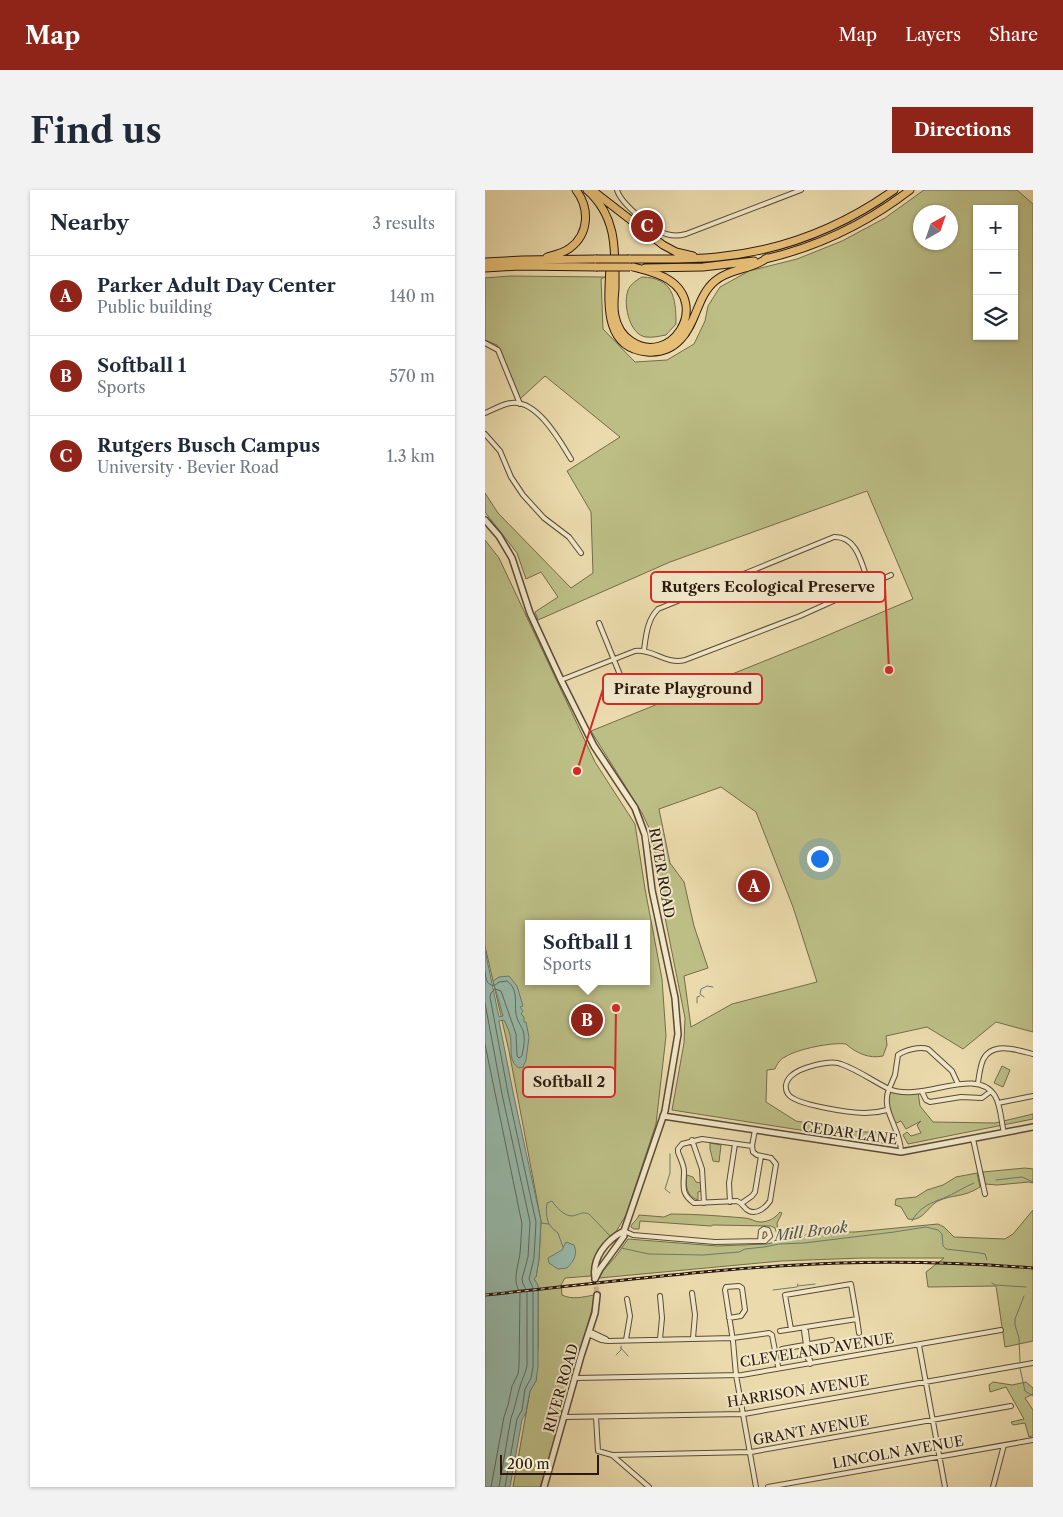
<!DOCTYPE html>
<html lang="en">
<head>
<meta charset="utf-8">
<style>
	:root { --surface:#fff; --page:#f2f2f3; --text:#1f2937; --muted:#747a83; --line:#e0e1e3; --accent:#8f2418 }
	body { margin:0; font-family:"Libre Caslon Text",serif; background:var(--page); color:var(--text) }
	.controls { position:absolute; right:15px; top:15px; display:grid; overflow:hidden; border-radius:0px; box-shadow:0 1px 4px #0004 }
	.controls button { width:45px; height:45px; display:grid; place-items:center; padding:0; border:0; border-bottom:1px solid var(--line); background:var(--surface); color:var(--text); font:25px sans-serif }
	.compass { position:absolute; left:428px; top:15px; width:45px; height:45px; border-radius:50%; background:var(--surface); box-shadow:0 1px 4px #0004; rotate:40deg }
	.scale { position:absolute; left:15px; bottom:12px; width:99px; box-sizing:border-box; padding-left:5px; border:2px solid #2a190f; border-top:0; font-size:14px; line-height:18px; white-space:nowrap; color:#2a190f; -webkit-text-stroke:4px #f2e8c9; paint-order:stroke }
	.you { position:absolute; left:334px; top:668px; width:18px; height:18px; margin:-12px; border:4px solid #fff; border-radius:50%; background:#1a73e8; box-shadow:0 0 0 8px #1a73e833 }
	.badge { display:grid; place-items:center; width:32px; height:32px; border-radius:50%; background:var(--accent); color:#fff; font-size:16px; font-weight:700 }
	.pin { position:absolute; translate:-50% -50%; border:2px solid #fff; box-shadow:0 1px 5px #0006 }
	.popup { position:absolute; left:40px; top:730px; width:125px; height:65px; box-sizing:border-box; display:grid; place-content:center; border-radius:0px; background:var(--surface); filter:drop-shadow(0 1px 4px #0005); font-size:16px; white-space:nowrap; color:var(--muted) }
	.popup b { font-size:19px; color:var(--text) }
	.popup::after { content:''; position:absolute; left:50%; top:100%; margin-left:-10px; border:10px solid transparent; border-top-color:var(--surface) }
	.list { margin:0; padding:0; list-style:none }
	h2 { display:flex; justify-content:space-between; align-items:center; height:65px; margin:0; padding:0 20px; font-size:21px }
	h2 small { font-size:16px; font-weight:400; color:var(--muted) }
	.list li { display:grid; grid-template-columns:32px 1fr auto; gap:15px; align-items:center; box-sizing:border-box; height:80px; padding:0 20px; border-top:1px solid var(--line) }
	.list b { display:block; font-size:19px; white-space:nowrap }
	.list p { margin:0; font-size:16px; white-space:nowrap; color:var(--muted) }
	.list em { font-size:16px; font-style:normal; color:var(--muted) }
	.icon { flex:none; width:28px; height:28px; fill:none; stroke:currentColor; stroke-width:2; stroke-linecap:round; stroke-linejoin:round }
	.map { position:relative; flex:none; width:548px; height:1297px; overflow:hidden; border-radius:0px }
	header { display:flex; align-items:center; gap:30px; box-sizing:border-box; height:70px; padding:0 25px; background:var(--accent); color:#fff }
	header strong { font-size:24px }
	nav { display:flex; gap:28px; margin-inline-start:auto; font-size:18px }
	.intro { display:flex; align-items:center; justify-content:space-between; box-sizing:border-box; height:120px; padding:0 30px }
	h1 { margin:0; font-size:35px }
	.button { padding:12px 22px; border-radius:0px; background:var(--accent); color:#fff; font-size:18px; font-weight:700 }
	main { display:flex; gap:30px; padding:0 30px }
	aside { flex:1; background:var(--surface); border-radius:0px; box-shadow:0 1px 4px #0004 }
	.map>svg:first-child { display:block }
</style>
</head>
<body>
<header>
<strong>Map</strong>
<nav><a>Map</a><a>Layers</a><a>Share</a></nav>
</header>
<div class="intro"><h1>Find us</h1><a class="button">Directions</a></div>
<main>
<aside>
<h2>Nearby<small>3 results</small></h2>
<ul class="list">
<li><span class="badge">A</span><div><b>Parker Adult Day Center</b><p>Public building</p></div><em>140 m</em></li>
<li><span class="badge">B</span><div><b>Softball 1</b><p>Sports</p></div><em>570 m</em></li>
<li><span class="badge">C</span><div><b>Rutgers Busch Campus</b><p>University · Bevier Road</p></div><em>1.3 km</em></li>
</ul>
</aside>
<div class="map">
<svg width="548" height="1297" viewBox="0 0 548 1297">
	<rect width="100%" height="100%" fill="#ebdbac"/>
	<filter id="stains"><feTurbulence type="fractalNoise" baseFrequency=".004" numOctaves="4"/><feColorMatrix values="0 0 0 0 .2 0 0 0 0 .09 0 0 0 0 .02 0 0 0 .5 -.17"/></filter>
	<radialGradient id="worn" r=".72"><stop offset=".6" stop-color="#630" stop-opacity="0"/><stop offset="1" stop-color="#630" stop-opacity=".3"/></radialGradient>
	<path fill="#bcbe86" stroke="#736c4a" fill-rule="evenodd" d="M439 0H532L548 14V842L511 832 478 859 442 837 401 846 402 855 398 866C384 869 371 863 361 854 347 852 312 859 300 867 295 869 292 874 290 879L282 880 281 912 311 931 375 942H408L411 955 187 920 199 853 200 828 177 712 167 644 157 623 106 541 329 451 428 409 382 301 185 372 53 430 50 422 73 407 56 382 41 389 32 363 0 322V303L13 323 86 398 108 383 106 322 82 281 135 247 60 186 35 209 12 155 0 150V88L25 86 120 87 116 89 118 139 150 172 182 170 209 154 220 131 223 116 235 97 264 81 312 69 357 51 400 28ZM492 19H529V146H492ZM436 22H466V52H436ZM236 597 271 622 308 717 332 792 247 814 206 837 199 786 223 778 209 736 199 692 185 673 174 619Z
		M157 87C188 88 191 107 191 134L181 145C175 146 167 148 161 147 145 145 139 117 142 104 143 96 150 91 157 87Z
		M0 350 14 368 110 572 150 634 160 699 177 789 181 846 171 934 141 1025 129 1045 113 1062 109 1070 106 1086 80 1088 76 1095 77 1105C87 1110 98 1107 109 1105V1112L78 1223 55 1297H28L45 1201 51 1191 53 1156V1096L49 1089 51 1087 54 1069 56 1031 24 861 0 756ZM43 734H161V791H43Z
		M517 876 525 880 518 897 509 893Z
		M404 899 433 902 435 916 448 932 510 933 548 924V929L423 954 418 945 422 942 426 946 436 943 432 935 436 931 421 939 416 931 409 934 402 920Z
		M225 953 236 955 234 972 228 971 225 959Z
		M540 978 548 979V993L544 992 512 995 500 994 498 982Z
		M492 983 495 997C478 1008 468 1004 453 1011 442 1017 438 1032 423 1029L416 1017 410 1015 411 1009 431 1007 442 1000 458 995 471 987Z
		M202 985 208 987 211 992 216 993 217 1001 213 1002V1010C202 1007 200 996 202 985Z
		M548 1020V1151L520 1157 511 1096 443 1097 441 1082 459 1068H377L296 1071 114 1088 118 1081 131 1066 143 1049 232 1056 282 1054 290 1052 292 1044 290 1038 286 1036 228 1035 226 1036 155 1031 154 1039H149L146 1037C147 1032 152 1031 154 1025L179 1027 186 1024C211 1024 235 1026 260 1028 265 1028 270 1032 275 1032 284 1032 290 1028 295 1022L297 1023 292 1033 293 1044 310 1048 331 1042H370L453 1034 459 1037 469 1047 520 1049 528 1044Z
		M508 1192 527 1195 541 1192 548 1198V1204L540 1208 548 1220V1246L544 1247 540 1233 528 1235 526 1232 539 1229 521 1197 505 1202 504 1195Z"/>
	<path fill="#98bbac" stroke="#6c7a6d" d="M0 760 14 827 18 826 8 791 14 787 24 786 32 796 38 816 35 817 38 821 36 824 39 827V832H41L44 847 41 870 38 877 34 878C22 871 28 855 25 845 24 840 21 834 19 830L14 831 28 902 56 1031 54 1069 51 1087 49 1089 53 1095V1177L51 1191 45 1201 41 1222 37 1230 25 1297H0Z
		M81 1052 89 1055C93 1064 89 1071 82 1078L73 1079 64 1073 63 1068 77 1060Z"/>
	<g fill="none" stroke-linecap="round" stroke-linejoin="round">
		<path stroke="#616a5e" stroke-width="1" d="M0 781C1 789 1 794 9 796L14 792 22 791C35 800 28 816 32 828 34 834 39 839 39 846 40 852 38 860 37 866L34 868 32 866 31 844 16 801 10 799 6 803 5 807 23 903 51 1032 49 1068 44 1089 48 1098V1177L46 1188 40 1199 37 1220 32 1229 20 1297
			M0 813 17 904 45 1032 43 1067 37 1089 38 1094 42 1101V1176C40 1185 36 1191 34 1200 31 1210 30 1218 26 1228L14 1297
			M0 854 37 1034C36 1044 36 1054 35 1063 33 1078 27 1089 35 1103L34 1176 33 1184 27 1196 23 1215 19 1227 6 1297"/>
		<path stroke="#6c7a6d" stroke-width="1" d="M219 807 215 804 216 799 222 796 228 797
			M212 813V807L215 806
			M511 990 537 987 548 992
			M185 1003 180 999 185 983V964
			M427 1031C433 1018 447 1012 459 1008 469 1004 479 997 489 993
			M56 1033 64 1034 68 1039 73 1043 78 1057
			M64 1034C61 1027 61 1021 62 1013L67 1011C71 1017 79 1026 87 1026 94 1025 97 1021 104 1024L126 1047
			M136 1058 164 1064 218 1065 254 1062 260 1059 279 1057 294 1054 319 1053 409 1042 441 1037 453 1040 457 1044 458 1056 461 1059 495 1063 500 1064 502 1070
			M507 1093 510 1095 541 1097
			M313 1096 330 1094
			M288 1100 312 1097 313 1094
			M136 1158 143 1166
			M131 1165 136 1160V1156
			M535 1172 534 1148 530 1135V1129L539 1106
			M535 1178 540 1201 548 1206"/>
		<path stroke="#c4b48d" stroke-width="5" stroke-dasharray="5 2.5" stroke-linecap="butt" d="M110 1089 112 1105"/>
		<defs>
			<path id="minor" d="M132 0C136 14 167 39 181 44 188 46 194 46 201 44L316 0
				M0 153 13 160 35 214
				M0 223C8 220 17 214 26 213 52 209 75 251 86 269
				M0 244 15 261 26 287 38 305 59 328 84 347 96 363
				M114 433 144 507
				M159 460C161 446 162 430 173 419L349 347C373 346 377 376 384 394
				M76 490 150 461C169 459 181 475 200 470L315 426 406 385
				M493 893C494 886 495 877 498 870 507 851 532 860 548 864
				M473 894 467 881 443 859C435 856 420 860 413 865L410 885 404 899C437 913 491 875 510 906 516 916 516 931 519 943
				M437 902 441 910 445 912 476 907 497 908 506 901
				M513 913 548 906
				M402 920C395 922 388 923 380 923 366 923 310 915 303 904 299 898 301 891 306 886 314 878 345 869 356 874 373 880 388 891 404 899 395 921 416 938 416 962
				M488 949 500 1004
				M207 950 217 979 219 1013
				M267 956 217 949 197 954 193 959V962C195 968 199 975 199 981 199 996 195 1003 209 1013L252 1011C258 1013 259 1019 264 1021 272 1025 281 1017 285 1011L291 974 286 968 272 965 268 962 267 956 270 940
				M245 1012 244 993 250 954
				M257 1013 267 1006 270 1002 276 966
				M139 1041 148 1045 230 1052 275 1051H280L285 1046 283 1040 279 1039 276 1041 275 1051
				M207 1103 210 1125 208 1148
				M244 1128 256 1126 260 1120 257 1098 254 1096 241 1097 240 1100 248 1151 251 1185 271 1297
				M306 1139 300 1105 366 1094 372 1129
				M104 1141 121 1149
				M295 1141 372 1129 374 1143
				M103 1144 116 1150 123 1151 248 1148 284 1143 287 1145 293 1176
				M175 1149 177 1128 175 1106
				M141 1150 145 1126 142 1109
				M434 1155 460 1297
				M297 1159 347 1150
				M325 1170 323 1169 319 1141H321L325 1174
				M90 1188 257 1185 516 1140
				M79 1227 259 1224 548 1173
				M111 1227 113 1261 127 1265 164 1297
				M127 1265 266 1262 526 1216
				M283 1297 548 1250
				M508 1297 519 1255"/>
			<path id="tertiary" d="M0 330 14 346 27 368 45 423 76 490 109 556 150 618 160 645 167 700 190 808 193 844 180 921 139 1041V1046L115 1079 110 1089
				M178 926 416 962 548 937
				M110 1088C107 1068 121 1050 139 1041
				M59 1297 96 1166 110 1123 112 1105"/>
			<path id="motorway" d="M102 0C133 27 130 62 130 99 129 108 128 117 130 126 132 136 137 145 146 151 185 177 225 117 184 90 173 83 160 80 148 77
				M107 0 178 55 191 62 208 66
				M62 67C70 65 79 63 85 58 104 44 105 18 91 0
				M144 69C174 69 203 70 232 67 296 61 357 37 409 0
				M280 69C332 57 382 33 425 0
				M0 72 37 70 111 69
				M125 75C124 107 116 158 162 162 175 163 187 159 196 149 212 132 212 106 230 91 245 78 267 80 282 68
				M0 78 34 76 111 77
				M160 78 218 77 269 71"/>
		</defs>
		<use href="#minor" stroke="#5a4a36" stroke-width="6"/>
		<use href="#tertiary" stroke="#5a4a36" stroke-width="8"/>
		<use href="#motorway" stroke="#2a190f" stroke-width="9"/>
		<use href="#minor" stroke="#f2e8c9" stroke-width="4"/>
		<use href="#tertiary" stroke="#f2e8c9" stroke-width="5"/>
		<use href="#motorway" stroke="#e6be76" stroke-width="7"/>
		<defs>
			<path id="rail" d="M0 1105C118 1093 236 1077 355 1073 419 1071 484 1073 548 1078"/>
		</defs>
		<use href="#rail" stroke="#2a190f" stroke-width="3"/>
		<use href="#rail" stroke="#f2e8c9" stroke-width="1" stroke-dasharray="4" stroke-linecap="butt"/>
		<defs>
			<path id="motorway-bridge" d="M111 69H144
				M111 77H145"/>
		</defs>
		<use href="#motorway-bridge" stroke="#2a190f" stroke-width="9" stroke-linecap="butt"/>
		<use href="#motorway-bridge" stroke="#e6be76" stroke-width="7"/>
	</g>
	<g text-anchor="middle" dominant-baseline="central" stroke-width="4" stroke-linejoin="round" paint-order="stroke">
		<g font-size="14" fill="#2a190f" stroke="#f2e8c9">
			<text transform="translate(177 683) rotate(80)">RIVER ROAD</text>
			<text transform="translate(365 943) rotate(8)">CEDAR LANE</text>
			<text transform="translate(332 1160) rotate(-9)">CLEVELAND AVENUE</text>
			<text transform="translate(76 1198) rotate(-74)">RIVER ROAD</text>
			<text transform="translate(313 1201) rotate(-9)">HARRISON AVENUE</text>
			<text transform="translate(326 1240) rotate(-10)">GRANT AVENUE</text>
			<text transform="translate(413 1262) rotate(-10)">LINCOLN AVENUE</text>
		</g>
		<g font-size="15" font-style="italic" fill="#505246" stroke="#f2e8c9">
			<text transform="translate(326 1041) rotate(-7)">Mill Brook</text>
		</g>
	</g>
	<path fill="none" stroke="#d62828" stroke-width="2" d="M404 480L400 397M92 581L118 499M131 818L130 892"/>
	<g fill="#d62828" stroke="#f2e8c9" stroke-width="2">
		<circle cx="404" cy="480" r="5"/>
		<circle cx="92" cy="581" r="5"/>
		<circle cx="131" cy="818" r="5"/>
	</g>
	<g fill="#f2e8c9" stroke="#d62828" stroke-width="2">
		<rect x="166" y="382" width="234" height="30" rx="5"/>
		<rect x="118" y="484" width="159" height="30" rx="5"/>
		<rect x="38" y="877" width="92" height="30" rx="5"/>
	</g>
	<g font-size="15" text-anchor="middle" font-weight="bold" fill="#2a190f">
		<text x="283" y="402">Rutgers Ecological Preserve</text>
		<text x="198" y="504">Pirate Playground</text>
		<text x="84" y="897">Softball 2</text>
	</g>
	<rect width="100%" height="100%" filter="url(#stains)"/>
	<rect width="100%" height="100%" fill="url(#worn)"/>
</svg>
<div class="controls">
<button>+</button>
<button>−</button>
<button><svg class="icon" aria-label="layers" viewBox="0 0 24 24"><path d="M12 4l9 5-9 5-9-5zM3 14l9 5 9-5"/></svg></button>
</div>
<svg class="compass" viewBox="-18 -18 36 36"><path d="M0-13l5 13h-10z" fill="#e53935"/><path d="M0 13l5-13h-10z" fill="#747a83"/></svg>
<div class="scale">200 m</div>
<div class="you"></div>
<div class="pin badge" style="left:269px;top:696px">A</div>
<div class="pin badge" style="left:102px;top:830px">B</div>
<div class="popup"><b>Softball 1</b>Sports</div>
<div class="pin badge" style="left:162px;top:36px">C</div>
</div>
</main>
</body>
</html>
